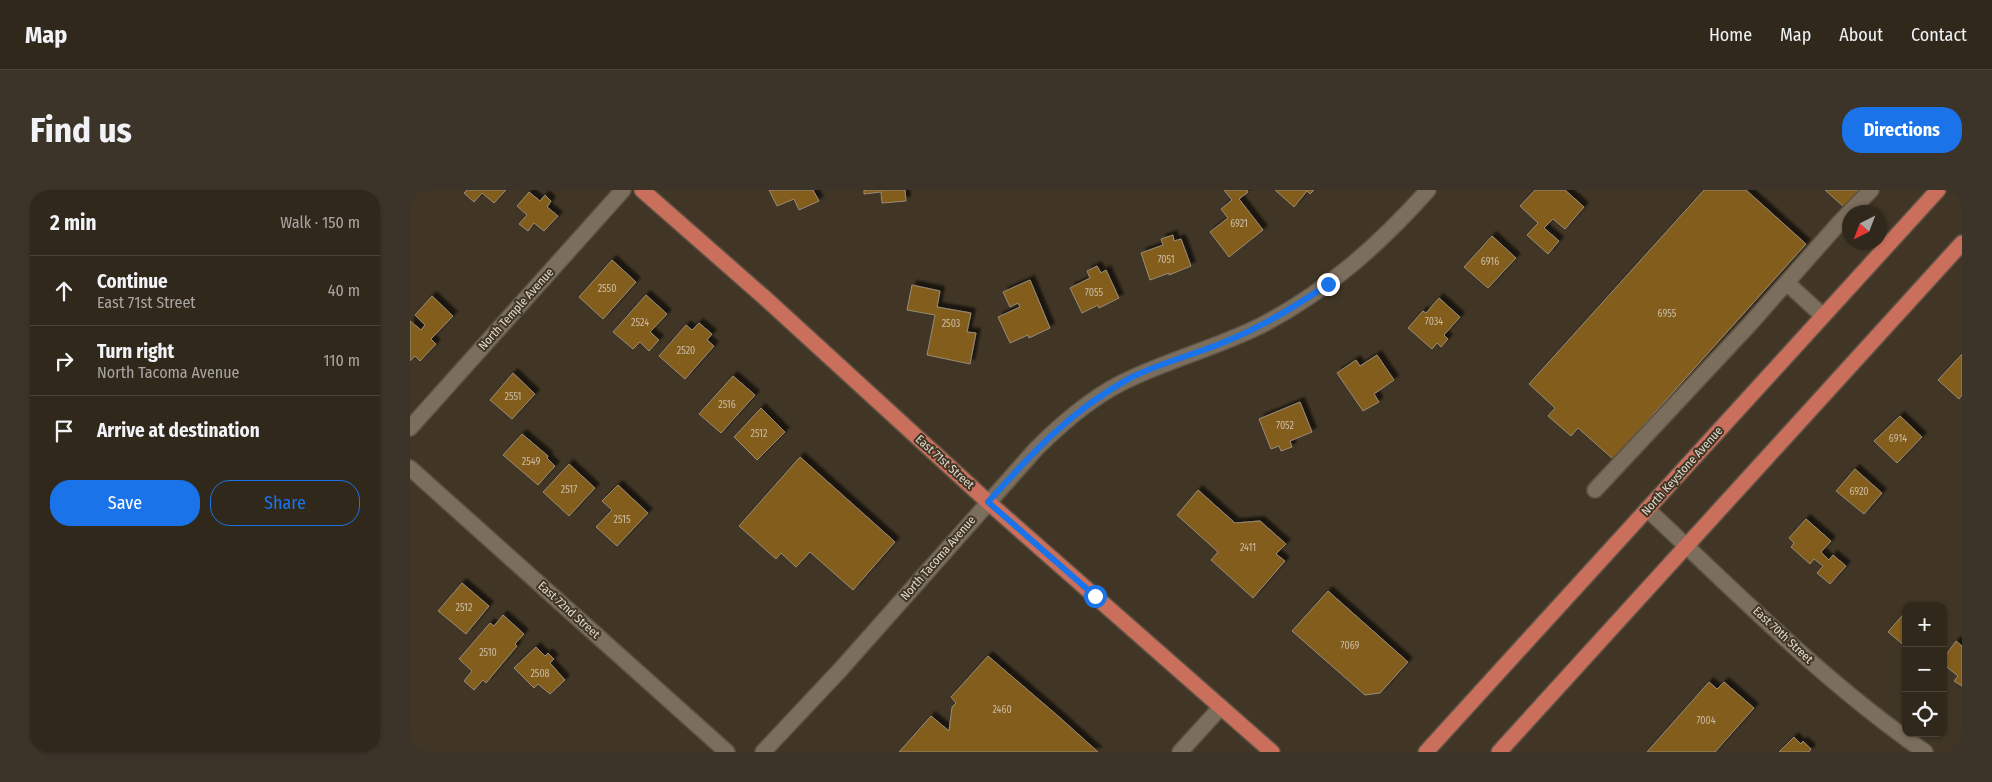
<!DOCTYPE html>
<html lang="en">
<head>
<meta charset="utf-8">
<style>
	:root { --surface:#31281c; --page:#3d3429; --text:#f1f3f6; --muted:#a8a6a3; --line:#4c443b; --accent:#1a73e8 }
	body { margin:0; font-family:"Fira Sans Condensed",sans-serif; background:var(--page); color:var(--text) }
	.controls { position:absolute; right:15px; bottom:15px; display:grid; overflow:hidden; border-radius:10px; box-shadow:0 1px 4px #0004 }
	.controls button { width:45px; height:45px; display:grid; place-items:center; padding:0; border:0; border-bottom:1px solid var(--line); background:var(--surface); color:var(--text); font:25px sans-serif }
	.compass { position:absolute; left:1432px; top:15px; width:45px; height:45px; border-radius:50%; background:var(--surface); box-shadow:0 1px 4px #0004; rotate:222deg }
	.stop { position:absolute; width:15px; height:15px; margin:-11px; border:4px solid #1a73e8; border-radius:50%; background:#fff }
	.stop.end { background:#1a73e8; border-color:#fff; box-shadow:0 1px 5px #0008 }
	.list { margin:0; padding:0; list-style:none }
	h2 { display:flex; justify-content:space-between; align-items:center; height:65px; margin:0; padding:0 20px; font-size:21px }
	h2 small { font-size:16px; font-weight:400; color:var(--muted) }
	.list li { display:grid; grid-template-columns:32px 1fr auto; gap:15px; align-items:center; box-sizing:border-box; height:70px; padding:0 20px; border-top:1px solid var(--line) }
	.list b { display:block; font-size:19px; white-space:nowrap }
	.list p { margin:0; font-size:16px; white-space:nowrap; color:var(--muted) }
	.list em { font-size:16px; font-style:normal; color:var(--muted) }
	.actions { display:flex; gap:10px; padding:15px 20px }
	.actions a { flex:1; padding:11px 0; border:1px solid var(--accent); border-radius:20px; text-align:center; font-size:18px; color:var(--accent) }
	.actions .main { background:var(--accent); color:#fff }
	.icon { flex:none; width:28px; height:28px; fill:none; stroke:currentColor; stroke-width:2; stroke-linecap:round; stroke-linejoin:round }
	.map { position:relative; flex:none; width:1552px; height:562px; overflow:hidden; border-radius:20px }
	header { display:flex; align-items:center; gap:30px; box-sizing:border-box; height:70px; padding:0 25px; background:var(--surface); border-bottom:1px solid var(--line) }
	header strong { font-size:24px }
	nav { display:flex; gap:28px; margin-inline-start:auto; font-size:18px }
	.intro { display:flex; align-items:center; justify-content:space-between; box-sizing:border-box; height:120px; padding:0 30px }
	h1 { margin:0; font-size:35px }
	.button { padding:12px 22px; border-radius:20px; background:var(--accent); color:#fff; font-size:18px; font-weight:700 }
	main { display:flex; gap:30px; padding:0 30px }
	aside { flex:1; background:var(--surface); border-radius:20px; box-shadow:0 1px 4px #0004 }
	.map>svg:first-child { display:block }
</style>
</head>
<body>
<header>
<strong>Map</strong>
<nav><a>Home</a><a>Map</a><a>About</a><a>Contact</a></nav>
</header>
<div class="intro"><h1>Find us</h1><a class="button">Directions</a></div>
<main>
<aside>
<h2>2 min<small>Walk · 150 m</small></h2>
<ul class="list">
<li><svg class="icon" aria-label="ahead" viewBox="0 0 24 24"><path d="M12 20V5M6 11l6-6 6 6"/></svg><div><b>Continue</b><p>East 71st Street</p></div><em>40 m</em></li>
<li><svg class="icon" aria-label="right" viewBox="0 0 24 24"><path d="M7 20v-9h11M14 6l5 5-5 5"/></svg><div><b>Turn right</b><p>North Tacoma Avenue</p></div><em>110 m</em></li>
<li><svg class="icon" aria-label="arrive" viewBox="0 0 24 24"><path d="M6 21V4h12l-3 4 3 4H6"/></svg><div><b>Arrive at destination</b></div></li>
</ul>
<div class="actions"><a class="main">Save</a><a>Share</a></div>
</aside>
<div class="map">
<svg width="1552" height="562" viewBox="0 0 1552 562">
	<defs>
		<filter id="shadow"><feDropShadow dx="4.5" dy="-4.5" stdDeviation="1" flood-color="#0009"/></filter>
	</defs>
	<rect width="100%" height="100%" fill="#413625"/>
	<path fill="#835d1d" stroke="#988b78" filter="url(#shadow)" d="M57 0H96L84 13 72 3 64 12 54 3Z
		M359 0H403L409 11 389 20 384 9 367 16Z
		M454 0H495L496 11 472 13 471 2 454 4Z
		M814 0H837L838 2 829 9 853 40 819 67 800 42 818 28 811 19 822 10Z
		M865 0H904L900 4 897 1 884 17Z
		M1125 0H1155L1174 17 1155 39 1143 29 1134 38 1149 51 1138 64 1117 45 1128 33 1110 16Z
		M1294 0H1336L1396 54 1203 269 1168 238 1161 246 1138 226 1145 218 1119 194Z
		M1415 0H1449L1434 17Z
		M119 2 130 11 135 5 141 11 137 17 148 26 134 41 124 33 118 41 109 34 117 25 107 16Z
		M763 45 764 51 771 49 781 76 759 85V83L740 90 731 63 753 55 751 49Z
		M1082 46 1106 68 1078 98 1054 77Z
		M202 70 226 92 193 129 169 107Z
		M687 76 691 83 696 80 709 108 689 118 688 115 672 123 660 98 680 88 677 81Z
		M620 90 640 138 619 148 618 145 600 153 588 127 610 117 608 113 600 117 593 102Z
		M502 95 530 101 527 117 561 123 557 142 566 143 560 174 517 165 525 125 497 120Z
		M236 105 257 124 240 142 249 150 239 161 230 152 223 159 203 142Z
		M22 106 43 126 21 149 26 154 10 171 5 166 0 171V131L11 140 15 135 5 125Z
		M1029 108 1050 127 1034 145 1038 149 1031 157 1027 153 1022 159 998 138 1013 121 1016 123Z
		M289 133 302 144 297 150 304 156 275 189 249 166 276 135 282 140Z
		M1552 164V205L1549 209 1528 190Z
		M967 165 984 190 964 204 969 212 953 221 927 183 946 170 950 176Z
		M103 183 125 204 102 229 80 210Z
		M323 186 345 205 311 243 289 224Z
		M890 212 902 242 880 251 882 257 871 261 869 256 861 259 849 229Z
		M351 218 375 242 347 270 324 247Z
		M1490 226 1512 247 1487 273 1464 251Z
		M112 244 138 266 137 268 145 276 128 295 93 265Z
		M390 267 485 352 443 400 400 362 386 377 371 363 366 369 329 336Z
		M159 274 185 298 159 326 133 302Z
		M1445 279 1472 303 1454 324 1426 301Z
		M208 295 238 323 207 356 186 337 202 320 192 311Z
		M788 300 825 333 850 331 876 354 866 364 875 371 843 408 801 370 808 362 767 325Z
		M1396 329 1421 351 1411 362 1419 370 1423 365 1436 376 1420 394 1407 383 1413 376 1404 369 1400 374 1381 357 1384 353 1379 348Z
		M52 393 79 416 56 444 28 421Z
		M918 401 998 472 970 503 955 505 882 441Z
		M1496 421V457L1478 442Z
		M93 425 114 444 105 454 107 456 76 493 73 490 64 500 54 491 62 481 49 469 80 433 84 436Z
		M1546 451 1552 456V496L1544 491 1548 486 1533 474V469Z
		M126 457 135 466 138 463 144 469 140 473 155 490 140 504 128 494 124 498 104 478Z
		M578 466 648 526 688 562H489L521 526 539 541 542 517 546 513 541 507Z
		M1299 492 1307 499 1314 492 1344 518 1305 562H1237Z
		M1384 547 1391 554 1393 551 1401 559 1399 562H1369Z"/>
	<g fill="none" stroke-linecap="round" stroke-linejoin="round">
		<defs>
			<path id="minor" d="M1377 93 1413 126
				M0 238 213 0
				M0 278 317 562
				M1185 300 1340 134 1430 32 1461 0
				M1237 319C1327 403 1414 492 1515 562
				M353 562 431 479 626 259C653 232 688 202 724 187 765 168 810 156 850 136 916 102 969 55 1018 0
				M770 562 811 517"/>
			<path id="major" d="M232 0 355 108 578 312 862 562
				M1016 562 1528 0
				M1089 562 1552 53"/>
		</defs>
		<use href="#minor" stroke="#5c5244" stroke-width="18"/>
		<use href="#major" stroke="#5c5244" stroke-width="18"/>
		<use href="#minor" stroke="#7c6e5c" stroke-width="15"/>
		<use href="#major" stroke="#c96f5b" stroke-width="15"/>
	</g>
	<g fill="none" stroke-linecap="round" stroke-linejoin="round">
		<path stroke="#1a73e8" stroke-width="6" d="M685 406 578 312C623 262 660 221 720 188 747 174 783 165 812 153 850 138 885 117 918 94"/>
	</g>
	<g text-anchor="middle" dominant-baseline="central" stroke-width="4" stroke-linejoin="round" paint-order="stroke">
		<g font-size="10" fill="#cabba3">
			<text x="829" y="34">6921</text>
			<text x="756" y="70">7051</text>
			<text x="1080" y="72">6916</text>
			<text x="197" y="99">2550</text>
			<text x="684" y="103">7055</text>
			<text x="1257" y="124">6955</text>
			<text x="1024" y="132">7034</text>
			<text x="230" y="133">2524</text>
			<text x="541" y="134">2503</text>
			<text x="276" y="161">2520</text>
			<text x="103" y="207">2551</text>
			<text x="317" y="215">2516</text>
			<text x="875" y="236">7052</text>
			<text x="349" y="244">2512</text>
			<text x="1488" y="249">6914</text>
			<text x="121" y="272">2549</text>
			<text x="159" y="300">2517</text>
			<text x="1449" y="302">6920</text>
			<text x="212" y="330">2515</text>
			<text x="838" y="358">2411</text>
			<text x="54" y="418">2512</text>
			<text x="940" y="456">7069</text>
			<text x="78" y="463">2510</text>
			<text x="130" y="484">2508</text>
			<text x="592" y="520">2460</text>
			<text x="1296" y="531">7004</text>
		</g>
		<g font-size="12" fill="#e1dad0" stroke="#413625">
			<text transform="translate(106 119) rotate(-48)">North Temple Avenue</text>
			<text transform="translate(535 272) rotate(42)">East 71st Street</text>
			<text transform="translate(1272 281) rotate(-48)">North Keystone Avenue</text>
			<text transform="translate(528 368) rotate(-49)">North Tacoma Avenue</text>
			<text transform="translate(159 420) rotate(42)">East 72nd Street</text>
			<text transform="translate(1373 445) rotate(43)">East 70th Street</text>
		</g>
	</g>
</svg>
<div class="controls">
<button>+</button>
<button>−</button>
<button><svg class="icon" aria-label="locate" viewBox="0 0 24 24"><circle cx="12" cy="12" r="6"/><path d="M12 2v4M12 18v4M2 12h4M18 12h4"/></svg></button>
</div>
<svg class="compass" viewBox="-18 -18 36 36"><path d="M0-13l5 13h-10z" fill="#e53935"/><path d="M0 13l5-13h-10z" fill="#a8a6a3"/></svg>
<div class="stop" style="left:685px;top:406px"></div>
<div class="stop end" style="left:918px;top:94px"></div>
</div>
</main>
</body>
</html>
